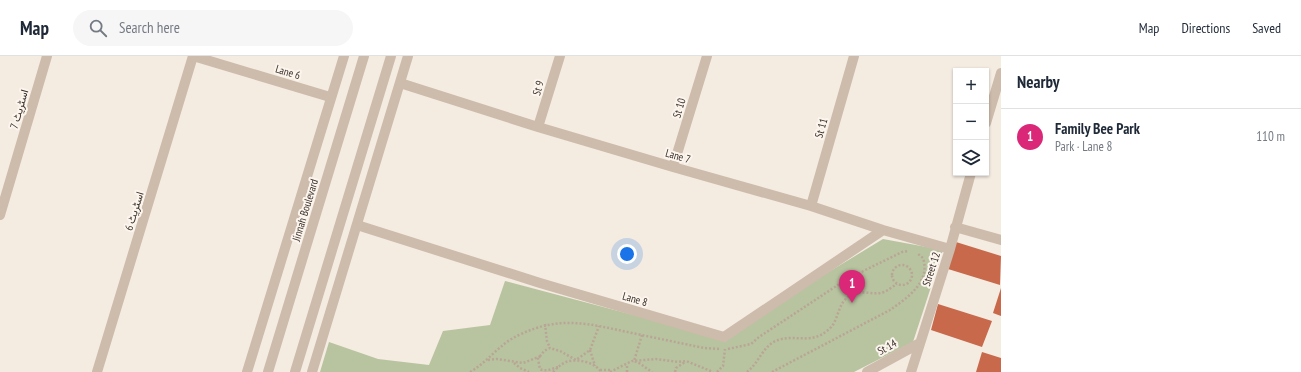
<!DOCTYPE html>
<html lang="en">
<head>
<meta charset="utf-8">
<style>
	:root { --surface:#fff; --page:#f6f6f7; --text:#1f2937; --muted:#747a83; --line:#e0e1e3; --accent:#db2777 }
	body { margin:0; font-family:"PT Sans Narrow",Vazirmatn,sans-serif; background:var(--page); color:var(--text) }
	.controls { position:absolute; right:12px; top:12px; display:grid; overflow:hidden; border-radius:0px; box-shadow:0 1px 3px #0004 }
	.controls button { width:36px; height:36px; display:grid; place-items:center; padding:0; border:0; border-bottom:1px solid var(--line); background:var(--surface); color:var(--text); font:20px sans-serif }
	.you { position:absolute; left:627px; top:198px; width:14px; height:14px; margin:-10px; border:3px solid #fff; border-radius:50%; background:#1a73e8; box-shadow:0 0 0 6px #1a73e833 }
	.badge { display:grid; place-items:center; width:26px; height:26px; border-radius:50%; background:var(--accent); color:#fff; font-size:13px; font-weight:700 }
	.pin { position:absolute; translate:-50% -33px; filter:drop-shadow(0 1px 2px #0008) }
	.pin::after { content:''; position:absolute; top:21px; width:14px; height:12px; background:inherit; clip-path:polygon(0 0,100% 0,50% 100%) }
	.list { margin:0; padding:0; list-style:none }
	h2 { display:flex; justify-content:space-between; align-items:center; height:52px; margin:0; padding:0 16px; font-size:17px }
	h2 small { font-size:13px; font-weight:400; color:var(--muted) }
	.list li { display:grid; grid-template-columns:26px 1fr auto; gap:12px; align-items:center; box-sizing:border-box; height:56px; padding:0 16px; border-top:1px solid var(--line) }
	.list b { display:block; font-size:15px; white-space:nowrap }
	.list p { margin:0; font-size:13px; white-space:nowrap; color:var(--muted) }
	.list em { font-size:13px; font-style:normal; color:var(--muted) }
	.icon { flex:none; width:22px; height:22px; fill:none; stroke:currentColor; stroke-width:2; stroke-linecap:round; stroke-linejoin:round }
	.map { position:relative; flex:none; width:1001px; height:316px; overflow:hidden }
	header { display:flex; align-items:center; gap:24px; box-sizing:border-box; height:56px; padding:0 20px; background:var(--surface); border-bottom:1px solid var(--line) }
	header strong { font-size:19px }
	nav { display:flex; gap:22px; margin-inline-start:auto; font-size:14px }
	.search { width:280px; height:36px; background:var(--page); display:flex; align-items:center; gap:10px; box-sizing:border-box; padding:0 14px; border-radius:22px; color:var(--muted); font-size:15px }
	main { display:flex }
	aside { flex:1; background:var(--surface) }
	.map>svg:first-child { display:block }
</style>
</head>
<body>
<header>
<strong>Map</strong>
<div class="search"><svg class="icon" aria-label="search" viewBox="0 0 24 24"><circle cx="10" cy="10" r="6"/><path d="M15 15l6 6"/></svg>Search here</div>
<nav><a>Map</a><a>Directions</a><a>Saved</a></nav>
</header>
<main>
<div class="map">
<svg width="1001" height="316" viewBox="0 0 1001 316">
	<rect width="100%" height="100%" fill="#f4ebe1"/>
	<path fill="#b8c4a0" d="M883 183 943 194 913 286 854 316H320L329 286 378 303 429 309 443 275 490 269 505 225 720 282Z"/>
	<path fill="#c8694b" d="M956 186 1001 200 1000 229 948 213Z
		M1001 232V260L993 257Z
		M938 248 992 265 982 291 931 274Z
		M982 296 1001 302V316H976Z"/>
	<g fill="none" stroke-linecap="round" stroke-linejoin="round">
		<path stroke="#b9a596" stroke-width="2.5" stroke-dasharray="2 2" stroke-linecap="butt" d="M892 219a10 10 0 1 1 20 0a10 10 0 1 1-20 0Z
			M545 268 547 285 550 292
			M642 279 634 305 639 307 652 316
			M728 293 751 288 759 281 847 223 902 196 909 195
			M590 294 595 310
			M488 304 497 303 523 307 541 300
			M514 307 520 312 529 316
			M558 311C552 313 545 316 540 313L538 303 544 295 550 292 560 295 576 304 590 294 599 270
			M600 314H612
			M470 316C488 306 500 287 519 279 560 259 590 268 632 277 656 282 680 287 704 292L721 293
			M553 316C557 312 561 308 566 306 577 302 595 306 601 316
			M610 316 632 305 656 303 678 306 686 305 713 316
			M627 316V308
			M675 316 676 312 685 306
			M717 316 723 310 725 293
			M747 316C759 307 763 289 778 284 796 278 811 289 828 274 840 265 836 247 851 239 862 233 873 240 884 236 889 234 893 230 897 228
			M772 316 890 254C907 242 931 226 923 202L918 198"/>
		<path stroke="#cdbbac" stroke-width="10" d="M193 0 330 41
			M400 27 538 71 673 111 811 150 883 174 950 193
			M986 67 1001 17
			M538 71 560 0
			M673 111 707 0
			M811 150 854 0
			M0 159 47 0
			M357 169 540 227 724 281 883 174
			M955 171 1001 184
			M97 316 193 0
			M247 316 344 0
			M268 316 364 0
			M295 316 391 0
			M312 316 408 0
			M867 316 920 287
			M911 316 950 193 971 117"/>
	</g>
	<g text-anchor="middle" dominant-baseline="central" stroke-width="4" stroke-linejoin="round" paint-order="stroke">
		<g font-size="11" fill="#3b302b" stroke="#fbf5ee">
			<text transform="translate(288 16) rotate(17)">Lane 6</text>
			<text transform="translate(538 32) rotate(-73)">St 9</text>
			<text transform="translate(679 52) rotate(-73)">St 10</text>
			<text transform="translate(19 53) rotate(-74)">اسٹریٹ 7</text>
			<text transform="translate(821 72) rotate(-74)">St 11</text>
			<text transform="translate(678 100) rotate(16)">Lane 7</text>
			<text transform="translate(305 154) rotate(-73)">Jinnah Boulevard</text>
			<text transform="translate(134 155) rotate(-73)">اسٹریٹ 6</text>
			<text transform="translate(931 213) rotate(-72)">Street 12</text>
			<text transform="translate(635 243) rotate(16)">Lane 8</text>
			<text transform="translate(887 291) rotate(-29)">St 14</text>
		</g>
	</g>
</svg>
<div class="controls">
<button>+</button>
<button>−</button>
<button><svg class="icon" aria-label="layers" viewBox="0 0 24 24"><path d="M12 4l9 5-9 5-9-5zM3 14l9 5 9-5"/></svg></button>
</div>
<div class="you"></div>
<div class="pin badge" style="left:852px;top:247px">1</div>
</div>
<aside>
<h2>Nearby<small></small></h2>
<ul class="list">
<li><span class="badge">1</span><div><b>Family Bee Park</b><p>Park · Lane 8</p></div><em>110 m</em></li>
</ul>
</aside>
</main>
</body>
</html>
